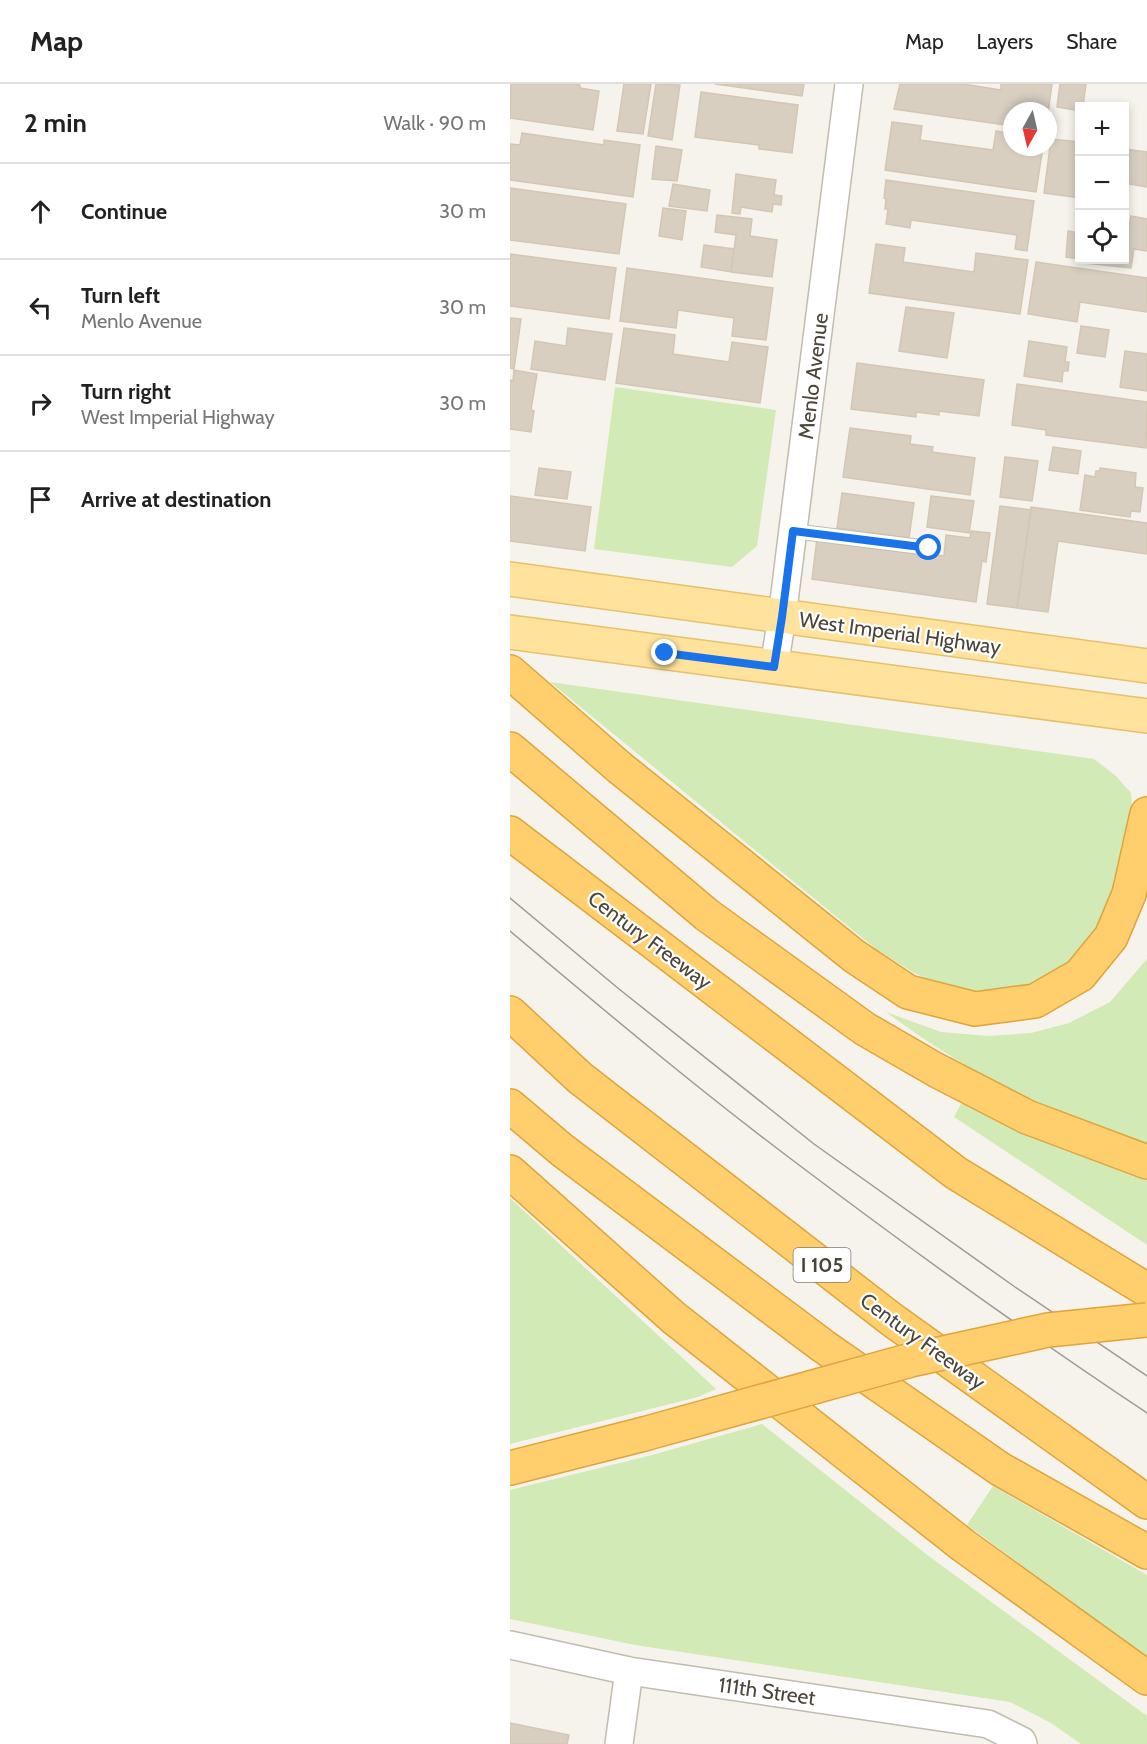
<!DOCTYPE html>
<html lang="en">
<head>
<meta charset="utf-8">
<style>
	:root { --surface:#fff; --page:#f6f6f6; --text:#222; --muted:#767676; --line:#e0e0e0 }
	body { margin:0; font-family:Cabin,sans-serif; background:var(--page); color:var(--text) }
	.controls { position:absolute; right:18px; top:18px; display:grid; overflow:hidden; border-radius:0px; box-shadow:0 3px 9px #0003 }
	.controls button { width:54px; height:54px; display:grid; place-items:center; padding:0; border:0; border-bottom:2px solid var(--line); background:var(--surface); color:var(--text); font:30px sans-serif }
	.compass { position:absolute; left:493px; top:18px; width:54px; height:54px; border-radius:50%; background:var(--surface); box-shadow:0 3px 9px #0003; rotate:188deg }
	.stop { position:absolute; width:18px; height:18px; margin:-14px; border:4px solid #1a73e8; border-radius:50%; background:#fff }
	.stop.end { background:#1a73e8; border-color:#fff; box-shadow:0 2px 6px #0008 }
	.list { margin:0; padding:0; list-style:none }
	h2 { display:flex; justify-content:space-between; align-items:center; height:78px; margin:0; padding:0 24px; font-size:26px }
	h2 small { font-size:20px; font-weight:400; color:var(--muted) }
	.list li { display:grid; grid-template-columns:39px 1fr auto; gap:18px; align-items:center; box-sizing:border-box; height:96px; padding:0 24px; border-top:2px solid var(--line) }
	.list b { display:block; font-size:22px; white-space:nowrap }
	.list p { margin:0; font-size:20px; white-space:nowrap; color:var(--muted) }
	.list em { font-size:20px; font-style:normal; color:var(--muted) }
	.icon { flex:none; width:33px; height:33px; fill:none; stroke:currentColor; stroke-width:2; stroke-linecap:round; stroke-linejoin:round }
	.map { position:relative; flex:none; width:637px; height:1660px; overflow:hidden }
	header { display:flex; align-items:center; gap:36px; box-sizing:border-box; height:84px; padding:0 30px; background:var(--surface); border-bottom:2px solid var(--line) }
	header strong { font-size:28px }
	nav { display:flex; gap:33px; margin-inline-start:auto; font-size:21px }
	main { display:flex }
	aside { flex:1; background:var(--surface) }
	.map>svg:first-child { display:block }
</style>
</head>
<body>
<header>
<strong>Map</strong>
<nav><a>Map</a><a>Layers</a><a>Share</a></nav>
</header>
<main>
<aside>
<h2>2 min<small>Walk · 90 m</small></h2>
<ul class="list">
<li><svg class="icon" aria-label="ahead" viewBox="0 0 24 24"><path d="M12 20V5M6 11l6-6 6 6"/></svg><div><b>Continue</b></div><em>30 m</em></li>
<li><svg class="icon" aria-label="left" viewBox="0 0 24 24"><path d="M17 20v-9H6M10 6l-5 5 5 5"/></svg><div><b>Turn left</b><p>Menlo Avenue</p></div><em>30 m</em></li>
<li><svg class="icon" aria-label="right" viewBox="0 0 24 24"><path d="M7 20v-9h11M14 6l5 5-5 5"/></svg><div><b>Turn right</b><p>West Imperial Highway</p></div><em>30 m</em></li>
<li><svg class="icon" aria-label="arrive" viewBox="0 0 24 24"><path d="M6 21V4h12l-3 4 3 4H6"/></svg><div><b>Arrive at destination</b></div></li>
</ul>
</aside>
<div class="map">
<svg width="637" height="1660" viewBox="0 0 637 1660">
	<rect width="100%" height="100%" fill="#f6f3ec"/>
	<path fill="#d2eab5" d="M105 303 266 326 247 462 222 483 84 465Z
		M40 598 584 675 606 692 621 709 623 736 599 833 558 883 527 899 492 908H456L433 902 404 889 367 866Z
		M637 875V1060C612 1052 587 1044 563 1035 500 1011 430 968 376 928L431 948 477 952 521 949 559 939 600 918Z
		M452 1018 508 1048 637 1096V1161L444 1033Z
		M0 1114 206 1305 188 1313 0 1360Z
		M252 1340 416 1470 637 1632V1660H571L541 1639 500 1618 125 1561 0 1535V1406L142 1371Z
		M483 1402 637 1491V1573L457 1441Z"/>
	<path fill="#d8cfc1" stroke="#d3c7b4" stroke-width="1.5" d="M1 0H65L70 1V4L89 7 83 46 0 34Z
		M114 0H141L133 50 107 47Z
		M146 0 170 1 162 56 138 52Z
		M205 0H294L292 12Z
		M390 0H453L491 6V0H542L538 29V27H502V42L384 25Z
		M550 0H576L573 22H570V27L547 23Z
		M191 8 288 21 282 69 249 65V61L185 53Z
		M382 38 412 42 410 56 483 66 486 47 502 50V63H533L526 108 375 86Z
		M12 49 94 61V56L130 61 123 113 0 96V60L10 61Z
		M541 55 570 58V114L534 109Z
		M146 62 172 66 167 97 142 95Z
		M614 65 637 68V103L614 99Z
		M226 90 266 96 264 111 272 112 271 121 263 120 262 128 231 123 230 130 222 129Z
		M376 96 524 117 517 167 505 165 507 151 401 136 400 144 376 140 378 125H375L376 115 374 114Z
		M163 100 200 106 197 127 159 122Z
		M0 104 116 120 109 170 0 156Z
		M153 124 176 127 172 156 149 152Z
		M207 131 242 135 240 152 267 156 262 193 221 188 226 151 205 148Z
		M621 132 637 135V167L624 165 621 184 575 179V176H572H614V156L617 157Z
		M558 147 570 149V175L556 173Z
		M366 160 395 164 393 178 464 188 466 169 518 176 510 230 359 209Z
		M194 161 224 165 221 188 191 183Z
		M0 170 106 184 99 235 0 222Z
		M526 178 637 194V228L570 218 567 238 518 230Z
		M117 184 263 204 256 256 222 252 224 234 168 226 166 244 110 237Z
		M396 223 444 229 437 274 389 267Z
		M0 234 11 235 4 285 0 284Z
		M571 242 599 246 595 273 567 269Z
		M58 244 102 250 95 296 21 285 25 257 56 262Z
		M114 244 165 251 163 270 219 278 222 258 258 263 250 319 106 299Z
		M519 257 557 263 555 278H559L558 287H553L552 298 514 292Z
		M615 267 637 270V307L610 303Z
		M347 279 474 296 469 332 429 327V331L406 328V333L341 325Z
		M4 286 27 290 21 326 24 327 21 348 0 345V296L3 297Z
		M507 300 637 318 636 364 536 351V346L502 341Z
		M340 344 401 352 400 360 423 363 422 368 465 374 460 411 333 393Z
		M543 363 571 367 568 390 539 386Z
		M495 373 528 377 522 417 490 413Z
		M29 384 61 388 57 415 25 411Z
		M590 384 626 389 625 403 633 404 630 428 621 427 620 433 570 426 575 391 585 393 586 387H590Z
		M332 409 404 419 399 454 327 444Z
		M0 412 81 423 75 467 0 457Z
		M421 412 464 417 459 449 417 443Z
		M490 422 521 426 507 524 477 520Z
		M521 423 637 439V470L548 457 538 528 507 524Z
		M461 447 480 449 476 478 472 477 466 518 302 495 307 454 434 472 436 451 460 454Z
		M0 1639 59 1651 57 1660H0Z"/>
	<g fill="none" stroke-linecap="round" stroke-linejoin="round">
		<defs>
			<path id="lane" d="M283 447 419 464"/>
			<path id="street" d="M264 583 272 533 339 0
				M0 1561 119 1587 478 1640 512 1657 513 1660
				M109 1660 119 1587"/>
			<path id="primary" d="M0 495 637 582
				M0 548 637 632"/>
			<path id="highway" d="M0 588 110 684 344 872 398 908 465 925 525 917 570 891 601 853 619 810 637 730
				M0 665 197 831 355 945 426 986 517 1033 637 1078
				M0 749 446 1089 637 1206
				M0 929 70 994 381 1235 637 1418
				M0 1022 52 1066 313 1262 490 1385 637 1468
				M0 1088 164 1234 454 1462 637 1594
				M0 1384 134 1350"/>
		</defs>
		<use href="#lane" stroke="#c2bbae" stroke-width="16"/>
		<use href="#street" stroke="#c2bbae" stroke-width="30"/>
		<use href="#primary" stroke="#e6c16a" stroke-width="36"/>
		<use href="#highway" stroke="#e0a43c" stroke-width="36"/>
		<use href="#lane" stroke="#fff" stroke-width="14"/>
		<use href="#street" stroke="#fff" stroke-width="27"/>
		<use href="#primary" stroke="#ffe39c" stroke-width="33"/>
		<use href="#highway" stroke="#ffcf6e" stroke-width="33"/>
		<path stroke="#9a9a9a" stroke-width="1.5" d="M0 814 109 905 304 1060 505 1203 637 1292
			M0 847C95 927 190 1007 289 1081 403 1167 518 1250 637 1329"/>
		<defs>
			<path id="highway-bridge" d="M134 1350 401 1276 538 1246 637 1236"/>
		</defs>
		<use href="#highway-bridge" stroke="#e0a43c" stroke-width="36" stroke-linecap="butt"/>
		<use href="#highway-bridge" stroke="#ffcf6e" stroke-width="33"/>
	</g>
	<g fill="none" stroke-linecap="round" stroke-linejoin="round">
		<path stroke="#1a73e8" stroke-width="8" d="M155 569 264 583 272 533 283 447 419 464"/>
	</g>
	<g text-anchor="middle" dominant-baseline="central" stroke-width="4.5" stroke-linejoin="round" paint-order="stroke">
		<rect fill="#fff" stroke="#817c74" stroke-width="1.5" x="283.5" y="1164" width="57" height="34" rx="4.5"/>
		<g font-size="20" font-weight="bold" fill="#4b4439">
			<text x="312" y="1181">I 105</text>
		</g>
		<g font-size="21" fill="#4b4439" stroke="#fff">
			<text transform="translate(303 292) rotate(-83)">Menlo Avenue</text>
			<text transform="translate(390 549) rotate(8)">West Imperial Highway</text>
			<text transform="translate(140 856) rotate(37)">Century Freeway</text>
			<text transform="translate(413 1257) rotate(36)">Century Freeway</text>
			<text transform="translate(257 1607) rotate(8)">111th Street</text>
		</g>
	</g>
</svg>
<div class="controls">
<button>+</button>
<button>−</button>
<button><svg class="icon" aria-label="locate" viewBox="0 0 24 24"><circle cx="12" cy="12" r="6"/><path d="M12 2v4M12 18v4M2 12h4M18 12h4"/></svg></button>
</div>
<svg class="compass" viewBox="-18 -18 36 36"><path d="M0-13l5 13h-10z" fill="#e53935"/><path d="M0 13l5-13h-10z" fill="#767676"/></svg>
<div class="stop" style="left:419px;top:464px"></div>
<div class="stop end" style="left:155px;top:569px"></div>
</div>
</main>
</body>
</html>
